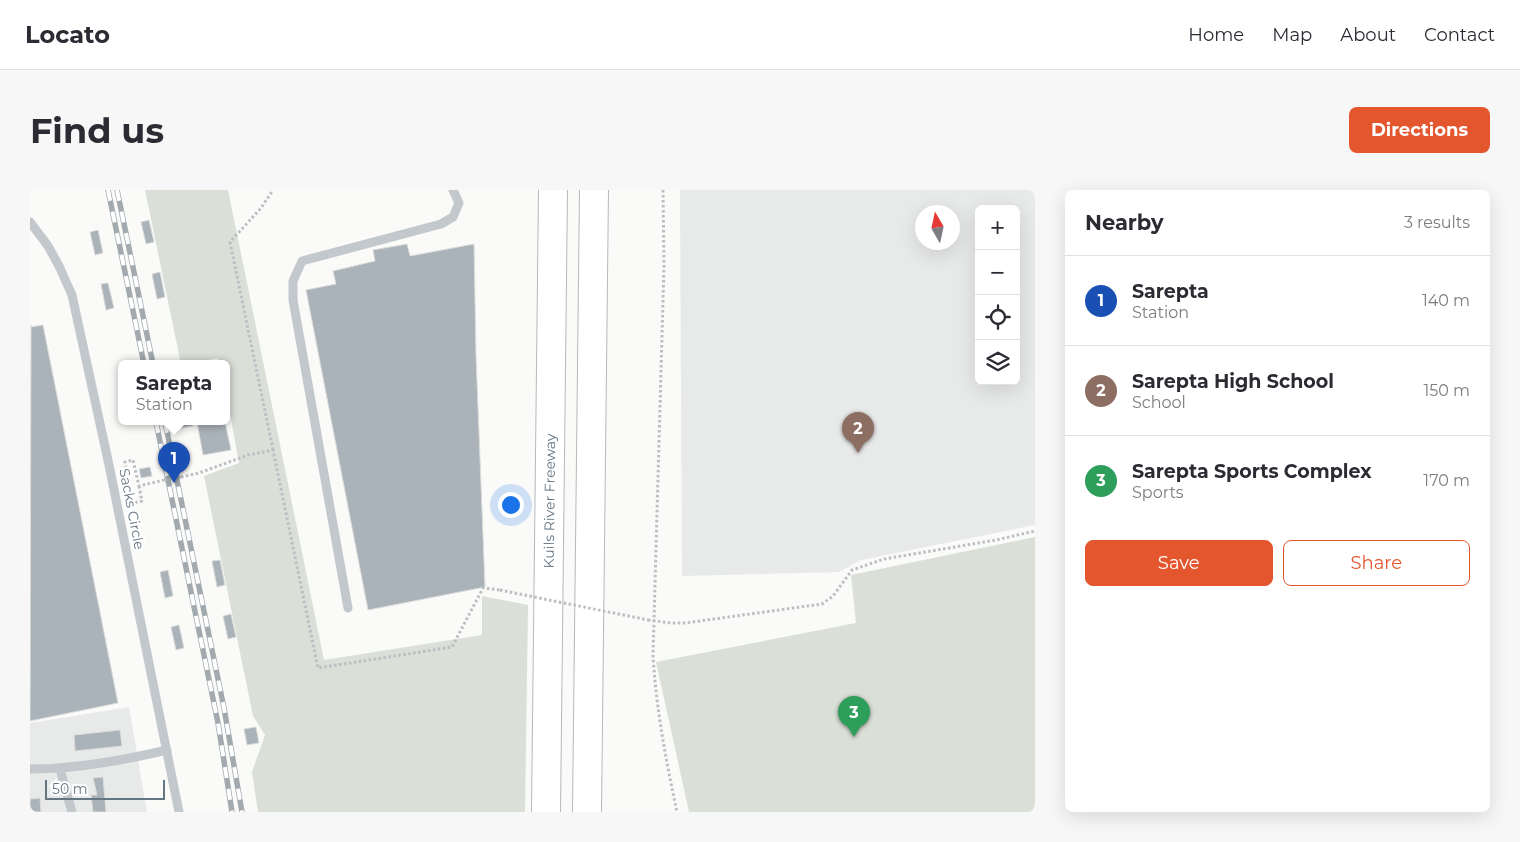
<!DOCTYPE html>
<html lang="en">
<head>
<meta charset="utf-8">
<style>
	:root { --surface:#fff; --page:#f7f7f7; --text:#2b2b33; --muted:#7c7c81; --line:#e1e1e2; --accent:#e4572e }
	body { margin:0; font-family:Montserrat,sans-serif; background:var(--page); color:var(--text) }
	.controls { position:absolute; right:15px; top:15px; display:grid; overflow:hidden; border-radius:8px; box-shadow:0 5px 20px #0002 }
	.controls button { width:45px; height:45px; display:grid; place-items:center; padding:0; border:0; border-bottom:1px solid var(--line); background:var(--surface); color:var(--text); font:25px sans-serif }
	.compass { position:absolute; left:885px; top:15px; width:45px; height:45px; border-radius:50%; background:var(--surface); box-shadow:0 5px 20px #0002; rotate:351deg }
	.scale { position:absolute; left:15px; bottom:12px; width:120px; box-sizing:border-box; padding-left:5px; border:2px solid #657683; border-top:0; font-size:14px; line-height:18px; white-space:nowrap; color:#657683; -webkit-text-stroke:4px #fff; paint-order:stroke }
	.you { position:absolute; left:480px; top:314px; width:18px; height:18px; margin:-12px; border:4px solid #fff; border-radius:50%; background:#1a73e8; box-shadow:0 0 0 8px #1a73e833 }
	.badge { display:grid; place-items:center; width:32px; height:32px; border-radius:50%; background:var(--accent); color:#fff; font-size:16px; font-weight:700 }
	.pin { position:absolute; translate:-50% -41px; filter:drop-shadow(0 1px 2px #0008) }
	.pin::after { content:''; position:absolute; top:26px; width:18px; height:15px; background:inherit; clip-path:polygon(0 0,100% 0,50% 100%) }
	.popup { position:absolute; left:88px; top:170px; width:112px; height:65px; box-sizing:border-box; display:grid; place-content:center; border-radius:8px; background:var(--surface); filter:drop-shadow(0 1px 4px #0005); font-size:16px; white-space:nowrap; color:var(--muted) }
	.popup b { font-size:19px; color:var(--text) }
	.popup::after { content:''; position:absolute; left:50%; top:100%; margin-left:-10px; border:10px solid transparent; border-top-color:var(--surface) }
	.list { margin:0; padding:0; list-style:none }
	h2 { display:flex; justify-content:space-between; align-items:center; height:65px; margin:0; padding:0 20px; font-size:21px }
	h2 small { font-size:16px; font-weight:400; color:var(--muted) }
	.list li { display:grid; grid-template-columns:32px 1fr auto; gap:15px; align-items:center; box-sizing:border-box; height:90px; padding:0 20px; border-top:1px solid var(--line) }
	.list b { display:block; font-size:19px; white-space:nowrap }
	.list p { margin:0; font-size:16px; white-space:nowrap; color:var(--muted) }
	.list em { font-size:16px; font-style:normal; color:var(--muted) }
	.actions { display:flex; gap:10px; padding:15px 20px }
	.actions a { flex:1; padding:11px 0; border:1px solid var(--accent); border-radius:8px; text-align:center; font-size:18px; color:var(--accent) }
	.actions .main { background:var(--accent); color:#fff }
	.icon { flex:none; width:28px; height:28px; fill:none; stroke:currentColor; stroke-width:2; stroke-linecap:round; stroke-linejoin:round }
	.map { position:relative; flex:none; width:1005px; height:622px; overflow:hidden; border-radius:8px }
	header { display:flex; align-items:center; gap:30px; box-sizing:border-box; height:70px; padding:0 25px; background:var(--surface); border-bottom:1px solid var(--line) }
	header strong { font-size:24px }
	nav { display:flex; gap:28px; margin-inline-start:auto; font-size:18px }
	.intro { display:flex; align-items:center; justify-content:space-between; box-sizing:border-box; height:120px; padding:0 30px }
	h1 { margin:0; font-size:35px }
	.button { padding:12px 22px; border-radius:8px; background:var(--accent); color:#fff; font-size:18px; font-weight:700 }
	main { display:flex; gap:30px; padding:0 30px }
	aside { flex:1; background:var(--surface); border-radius:8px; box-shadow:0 5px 20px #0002 }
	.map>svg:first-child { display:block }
</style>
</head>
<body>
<header>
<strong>Locato</strong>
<nav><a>Home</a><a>Map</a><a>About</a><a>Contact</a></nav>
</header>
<div class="intro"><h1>Find us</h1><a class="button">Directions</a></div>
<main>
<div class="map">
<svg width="1005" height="622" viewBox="0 0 1005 622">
	<rect width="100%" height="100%" fill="#fafaf8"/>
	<path fill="#e8e9e9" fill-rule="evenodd" d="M650 0H1005V335L831 370 809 382 652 386ZM949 19H986V191H949ZM892 22H922V52H892Z
		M99 517 117 622H0V533Z"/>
	<path fill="#dadfd7" d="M115 0H198L294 470 452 445V406L498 415 495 622H228L222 582 235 545 223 526 174 286 209 273 197 207 196 174H190L188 168 158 174H151Z
		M1005 347V622H659L626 472 826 433 821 385Z"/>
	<path fill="#aab3b9" stroke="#dcdcda" d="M119 30 124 52 116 54 111 32Z
		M68 40 73 63 65 65 60 42Z
		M377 54 380 66 444 54 446 165 455 397 338 420 276 100 306 94 303 81 345 71 343 60Z
		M130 82 135 107 127 109 122 84Z
		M78 93 84 118 76 120 71 94Z
		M1 135V137L13 135 88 513 0 531Z
		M150 232H162L163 236 151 238Z
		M167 232H195L201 260 173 265Z
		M120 277 122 286 111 288 109 279Z
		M190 370 195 395 187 397 182 371Z
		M138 380 143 406 135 408 130 382Z
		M201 424 206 447 198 449 193 426Z
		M149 435 154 458 146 460 141 437Z
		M226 537 229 553 217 555 214 539Z
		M90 540 92 556 45 561 44 545Z
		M73 587 76 622H63L61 605H67L63 588Z
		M10 608 11 622H0V609Z"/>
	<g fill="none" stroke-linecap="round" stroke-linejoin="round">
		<defs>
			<g id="highway">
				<path id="s1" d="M516 622 523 0"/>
				<path d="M557 622 564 0"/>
			</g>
		</defs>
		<use href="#highway" stroke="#b4b9bd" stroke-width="30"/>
		<path stroke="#bbbfc2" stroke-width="3" stroke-dasharray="2.5 2.5" stroke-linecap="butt" d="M633 0 634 75 623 465C626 518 636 571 647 622
			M243 260 200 52 231 18 243 0
			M151 287 169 283 218 265 243 260 288 478 422 457 453 398 470 400
			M109 296 112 311 103 313 95 272 103 270 109 296 134 290
			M618 430 641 433H655L792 414 803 406 822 380 854 369 966 350 1005 341"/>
		<path stroke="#c3c8cc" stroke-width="9" d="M0 32 18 56 29 76 42 105 79 275 149 622
			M318 418 263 110V91L272 71 411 34 423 27 429 13 423 0
			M0 579C47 579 91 571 137 560
			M30 579 42 622"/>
		<use href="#highway" stroke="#fff" stroke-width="28"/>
		<defs>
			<path id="rail" d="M78 0 114 174
				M87 0 123 174
				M126 232 188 533 202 622
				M135 232 194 518 212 622"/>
		</defs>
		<use href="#rail" stroke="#a2aab0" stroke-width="5.5"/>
		<use href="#rail" stroke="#fff" stroke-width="4" stroke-dasharray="11" stroke-linecap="butt"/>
		<path stroke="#bbbfc2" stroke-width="3" stroke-dasharray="2.5 2.5" stroke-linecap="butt" d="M134 290 151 287
			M470 400 618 430"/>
	</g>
	<g text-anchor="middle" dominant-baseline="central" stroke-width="5" stroke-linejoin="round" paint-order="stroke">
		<g font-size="14" fill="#657683" stroke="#fff">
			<text stroke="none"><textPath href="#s1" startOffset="311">Kuils River Freeway</textPath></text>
			<text transform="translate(102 319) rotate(79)">Sacks Circle</text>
		</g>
	</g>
</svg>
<div class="controls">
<button>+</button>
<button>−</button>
<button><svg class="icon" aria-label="locate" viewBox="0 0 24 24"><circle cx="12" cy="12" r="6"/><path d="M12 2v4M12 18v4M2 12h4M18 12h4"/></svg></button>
<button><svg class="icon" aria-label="layers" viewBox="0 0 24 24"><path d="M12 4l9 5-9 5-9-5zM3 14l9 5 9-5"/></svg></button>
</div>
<svg class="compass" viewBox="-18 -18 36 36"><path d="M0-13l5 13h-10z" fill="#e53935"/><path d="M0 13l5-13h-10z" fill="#7c7c81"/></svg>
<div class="scale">50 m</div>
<div class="you"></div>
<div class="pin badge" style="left:144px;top:293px;background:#1a4fb4">1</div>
<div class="popup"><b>Sarepta</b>Station</div>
<div class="pin badge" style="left:828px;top:263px;background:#8d6e63">2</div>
<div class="pin badge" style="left:824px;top:547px;background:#2e9e5b">3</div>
</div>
<aside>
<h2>Nearby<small>3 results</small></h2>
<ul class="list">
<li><span class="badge" style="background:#1a4fb4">1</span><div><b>Sarepta</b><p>Station</p></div><em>140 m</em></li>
<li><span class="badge" style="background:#8d6e63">2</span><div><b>Sarepta High School</b><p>School</p></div><em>150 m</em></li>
<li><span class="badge" style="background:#2e9e5b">3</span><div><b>Sarepta Sports Complex</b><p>Sports</p></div><em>170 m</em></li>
</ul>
<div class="actions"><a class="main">Save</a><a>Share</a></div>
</aside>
</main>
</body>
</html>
